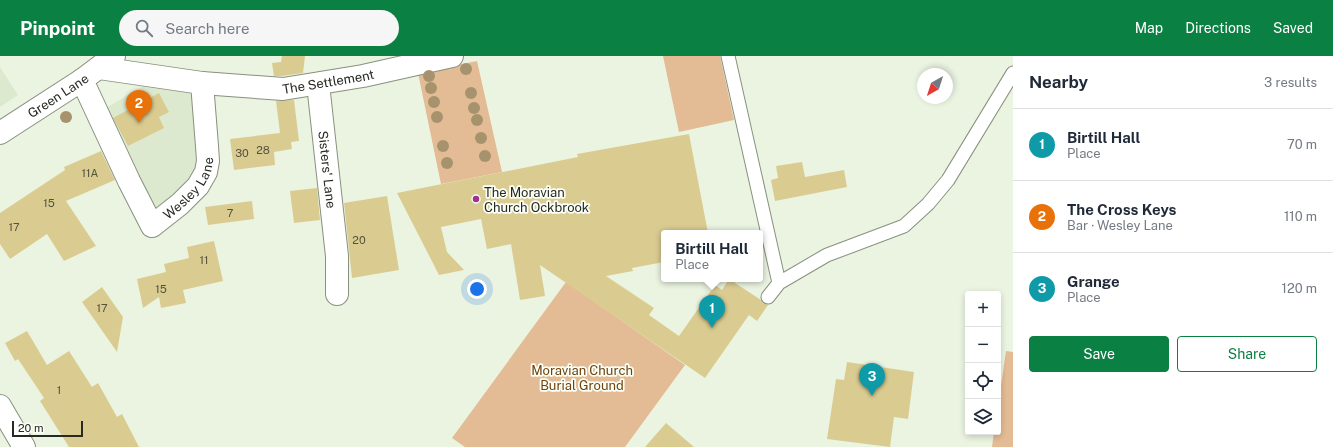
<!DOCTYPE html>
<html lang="en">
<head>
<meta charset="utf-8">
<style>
	:root { --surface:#fff; --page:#f6f6f7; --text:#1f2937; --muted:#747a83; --line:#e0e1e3; --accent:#0b8043 }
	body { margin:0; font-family:"Public Sans",sans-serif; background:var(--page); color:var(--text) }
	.controls { position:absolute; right:12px; bottom:12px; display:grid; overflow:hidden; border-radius:4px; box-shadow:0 2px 6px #0003 }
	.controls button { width:36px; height:36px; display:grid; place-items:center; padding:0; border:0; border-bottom:1px solid var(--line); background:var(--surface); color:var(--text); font:20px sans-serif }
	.compass { position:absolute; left:917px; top:12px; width:36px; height:36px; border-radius:50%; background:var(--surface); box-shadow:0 2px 6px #0003; rotate:219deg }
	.scale { position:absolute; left:12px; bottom:10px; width:71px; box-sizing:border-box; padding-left:4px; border:2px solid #272a23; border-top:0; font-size:11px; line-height:14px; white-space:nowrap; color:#272a23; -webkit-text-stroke:3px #fbfff7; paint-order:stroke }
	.you { position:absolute; left:477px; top:233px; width:14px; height:14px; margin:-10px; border:3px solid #fff; border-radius:50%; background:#1a73e8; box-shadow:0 0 0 6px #1a73e833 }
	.badge { display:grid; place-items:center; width:26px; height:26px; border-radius:50%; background:var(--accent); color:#fff; font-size:13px; font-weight:700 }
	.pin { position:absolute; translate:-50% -33px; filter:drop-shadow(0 1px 2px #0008) }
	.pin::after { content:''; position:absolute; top:21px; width:14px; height:12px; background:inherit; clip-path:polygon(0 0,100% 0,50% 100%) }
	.popup { position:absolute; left:661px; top:174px; width:102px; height:52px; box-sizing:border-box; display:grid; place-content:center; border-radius:4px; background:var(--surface); filter:drop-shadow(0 1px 3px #0005); font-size:13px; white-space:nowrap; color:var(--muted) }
	.popup b { font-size:15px; color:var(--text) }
	.popup::after { content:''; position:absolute; left:50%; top:100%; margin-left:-8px; border:8px solid transparent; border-top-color:var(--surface) }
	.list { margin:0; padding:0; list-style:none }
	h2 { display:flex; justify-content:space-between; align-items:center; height:52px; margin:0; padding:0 16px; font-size:17px }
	h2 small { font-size:13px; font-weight:400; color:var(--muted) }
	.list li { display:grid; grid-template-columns:26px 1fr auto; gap:12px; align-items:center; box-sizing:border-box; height:72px; padding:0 16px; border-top:1px solid var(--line) }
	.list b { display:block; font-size:15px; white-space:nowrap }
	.list p { margin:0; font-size:13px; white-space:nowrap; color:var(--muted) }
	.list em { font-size:13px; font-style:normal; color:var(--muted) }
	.actions { display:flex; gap:8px; padding:12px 16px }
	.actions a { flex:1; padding:9px 0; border:1px solid var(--accent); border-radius:4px; text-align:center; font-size:14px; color:var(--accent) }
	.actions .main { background:var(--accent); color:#fff }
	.icon { flex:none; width:22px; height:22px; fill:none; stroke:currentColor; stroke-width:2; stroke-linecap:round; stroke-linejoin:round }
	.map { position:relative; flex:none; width:1013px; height:391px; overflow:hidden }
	header { display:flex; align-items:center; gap:24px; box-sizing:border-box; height:56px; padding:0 20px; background:var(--accent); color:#fff }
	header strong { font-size:19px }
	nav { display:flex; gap:22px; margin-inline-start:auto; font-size:14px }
	.search { width:280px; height:36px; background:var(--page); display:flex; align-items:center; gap:10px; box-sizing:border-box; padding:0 14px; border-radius:22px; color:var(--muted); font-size:15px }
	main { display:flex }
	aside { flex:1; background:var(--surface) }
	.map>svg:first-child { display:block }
</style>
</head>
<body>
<header>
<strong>Pinpoint</strong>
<div class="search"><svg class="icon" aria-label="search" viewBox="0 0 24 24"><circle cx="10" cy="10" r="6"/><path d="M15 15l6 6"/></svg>Search here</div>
<nav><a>Map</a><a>Directions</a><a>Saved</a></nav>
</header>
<main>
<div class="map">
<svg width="1013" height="391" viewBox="0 0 1013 391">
	<rect width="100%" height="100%" fill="#ebf4e1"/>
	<path fill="#dde9cf" d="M0 11 18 39 0 51Z
		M148 27 188 32 198 58 200 111 185 133 162 150 152 151 101 55Z"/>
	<path fill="#e3bb94" d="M663 0H720L734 64 679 76Z
		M477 5 502 116 441 128 418 17Z
		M566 226 685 309 625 391H465L452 382Z
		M1006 295 1013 296V391H992L994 376H998V350Z"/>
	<path fill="#dacc91" d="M282 0H305L303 17 282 20H274L272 7 281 6Z
		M159 37 169 56 159 61 164 72 128 90 113 62Z
		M294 44 299 85 291 86 292 93 274 96 275 109 234 114 230 83 280 77 276 45Z
		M689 78 708 177H664V206L632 212 633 215 606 220 654 252 649 259 679 280 715 229 722 234 729 223 761 244 763 247 768 249 757 265 749 259 705 322 540 209 545 240 520 244 511 188 487 193 481 163 441 171 447 196 464 214 439 219 397 137 578 101 577 98Z
		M101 95 115 124 66 145 96 190 64 205 47 178 10 203 0 188V157L65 114 64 111Z
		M802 106 805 121 844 114 847 131 775 145 771 124 778 122 776 110Z
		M317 132 320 164 294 167 290 135Z
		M387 140 399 214 352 222 344 147Z
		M252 145 254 163 208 169 205 151Z
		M214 185 223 225 183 234 186 247 161 252 159 241 143 252 137 223 166 216 164 208 189 202 187 191Z
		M102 231 123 261 117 296 82 246Z
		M27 275 47 309 69 295 92 331 98 327 117 361 122 358 139 391H69L40 345 44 342 18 303 15 305 5 287Z
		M847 306 914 316 908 363 894 361 890 391 827 383 836 323 844 324Z
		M666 367 694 391H645Z"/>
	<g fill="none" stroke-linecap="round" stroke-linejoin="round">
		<defs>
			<path id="lane" d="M728 0 779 227
				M768 241 779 227 827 199 904 170 928 148 948 124 1013 17"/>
			<g id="street">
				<path id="s1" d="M82 24 129 125 152 170 180 148 198 130 206 116 208 105 207 90 202 27 99 12"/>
				<path id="s2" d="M202 27 283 33 363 20 452 0"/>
				<path id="s3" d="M318 28 337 200V238"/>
				<path d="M0 350 24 391"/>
			</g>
			<g id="secondary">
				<path id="s4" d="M0 77 82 24 114 0"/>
			</g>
		</defs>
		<use href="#lane" stroke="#88907e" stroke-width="15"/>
		<use href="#street" stroke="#88907e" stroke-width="24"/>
		<use href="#secondary" stroke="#88907e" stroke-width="24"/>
		<use href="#lane" stroke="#fff" stroke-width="13"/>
		<use href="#street" stroke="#fff" stroke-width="22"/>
		<use href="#secondary" stroke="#fff" stroke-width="22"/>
	</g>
	<g fill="#a6936e">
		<circle cx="466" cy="13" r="6"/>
		<circle cx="429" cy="20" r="6"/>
		<circle cx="431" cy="32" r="6"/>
		<circle cx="471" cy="37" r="6"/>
		<circle cx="434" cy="46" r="6"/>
		<circle cx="474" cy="52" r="6"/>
		<circle cx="66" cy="61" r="6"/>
		<circle cx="437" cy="61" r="6"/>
		<circle cx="477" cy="64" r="6"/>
		<circle cx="481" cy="82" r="6"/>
		<circle cx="443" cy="90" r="6"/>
		<circle cx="485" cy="100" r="6"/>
		<circle cx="447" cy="107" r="6"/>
	</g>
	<circle fill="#a1318f" stroke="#fbfff7" stroke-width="1.5" cx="476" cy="143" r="4"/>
	<g text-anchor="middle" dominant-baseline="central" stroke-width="3.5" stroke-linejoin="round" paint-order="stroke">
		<g font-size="11" fill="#54523e">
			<text x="263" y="94">28</text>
			<text x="242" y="97">30</text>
			<text x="90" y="117">11A</text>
			<text x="49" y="147">15</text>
			<text x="230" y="157">7</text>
			<text x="14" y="171">17</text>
			<text x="359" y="184">20</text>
			<text x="204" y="204">11</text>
			<text x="161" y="233">15</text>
			<text x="102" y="252">17</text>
			<text x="59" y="334">1</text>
		</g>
		<g font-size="13" fill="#272a23" stroke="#fbfff7">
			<text stroke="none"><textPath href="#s2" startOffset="127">The Settlement</textPath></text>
			<text stroke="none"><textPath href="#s4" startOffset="69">Green Lane</textPath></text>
			<text stroke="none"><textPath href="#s3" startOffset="86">Sisters' Lane</textPath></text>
			<text stroke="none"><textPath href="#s1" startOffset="216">Wesley Lane</textPath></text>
		</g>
		<g font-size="13" fill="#272a23" stroke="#fbfff7" text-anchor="start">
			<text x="484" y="136">The Moravian<tspan x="484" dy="15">Church Ockbrook</tspan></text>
		</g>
		<g font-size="13" fill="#6e430f" stroke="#fbfff7">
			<text x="582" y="314">Moravian Church<tspan x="582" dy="15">Burial Ground</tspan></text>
		</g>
	</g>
</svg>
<div class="controls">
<button>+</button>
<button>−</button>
<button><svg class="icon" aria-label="locate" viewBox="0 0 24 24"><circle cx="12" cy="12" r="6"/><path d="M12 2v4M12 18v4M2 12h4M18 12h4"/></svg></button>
<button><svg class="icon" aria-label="layers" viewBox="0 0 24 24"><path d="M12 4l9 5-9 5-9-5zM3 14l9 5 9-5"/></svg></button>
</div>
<svg class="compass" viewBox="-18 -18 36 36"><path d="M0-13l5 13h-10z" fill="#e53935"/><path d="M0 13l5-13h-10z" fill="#747a83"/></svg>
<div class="scale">20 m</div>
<div class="you"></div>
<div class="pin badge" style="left:712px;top:272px;background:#0f9aa8">1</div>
<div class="popup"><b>Birtill Hall</b>Place</div>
<div class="pin badge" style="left:139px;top:67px;background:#e8710a">2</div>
<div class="pin badge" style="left:872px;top:340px;background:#0f9aa8">3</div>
</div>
<aside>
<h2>Nearby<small>3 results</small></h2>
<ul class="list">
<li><span class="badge" style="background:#0f9aa8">1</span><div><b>Birtill Hall</b><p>Place</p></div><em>70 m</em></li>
<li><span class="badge" style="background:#e8710a">2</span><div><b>The Cross Keys</b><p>Bar · Wesley Lane</p></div><em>110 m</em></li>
<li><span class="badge" style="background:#0f9aa8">3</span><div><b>Grange</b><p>Place</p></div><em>120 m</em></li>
</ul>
<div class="actions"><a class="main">Save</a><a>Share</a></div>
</aside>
</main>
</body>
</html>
